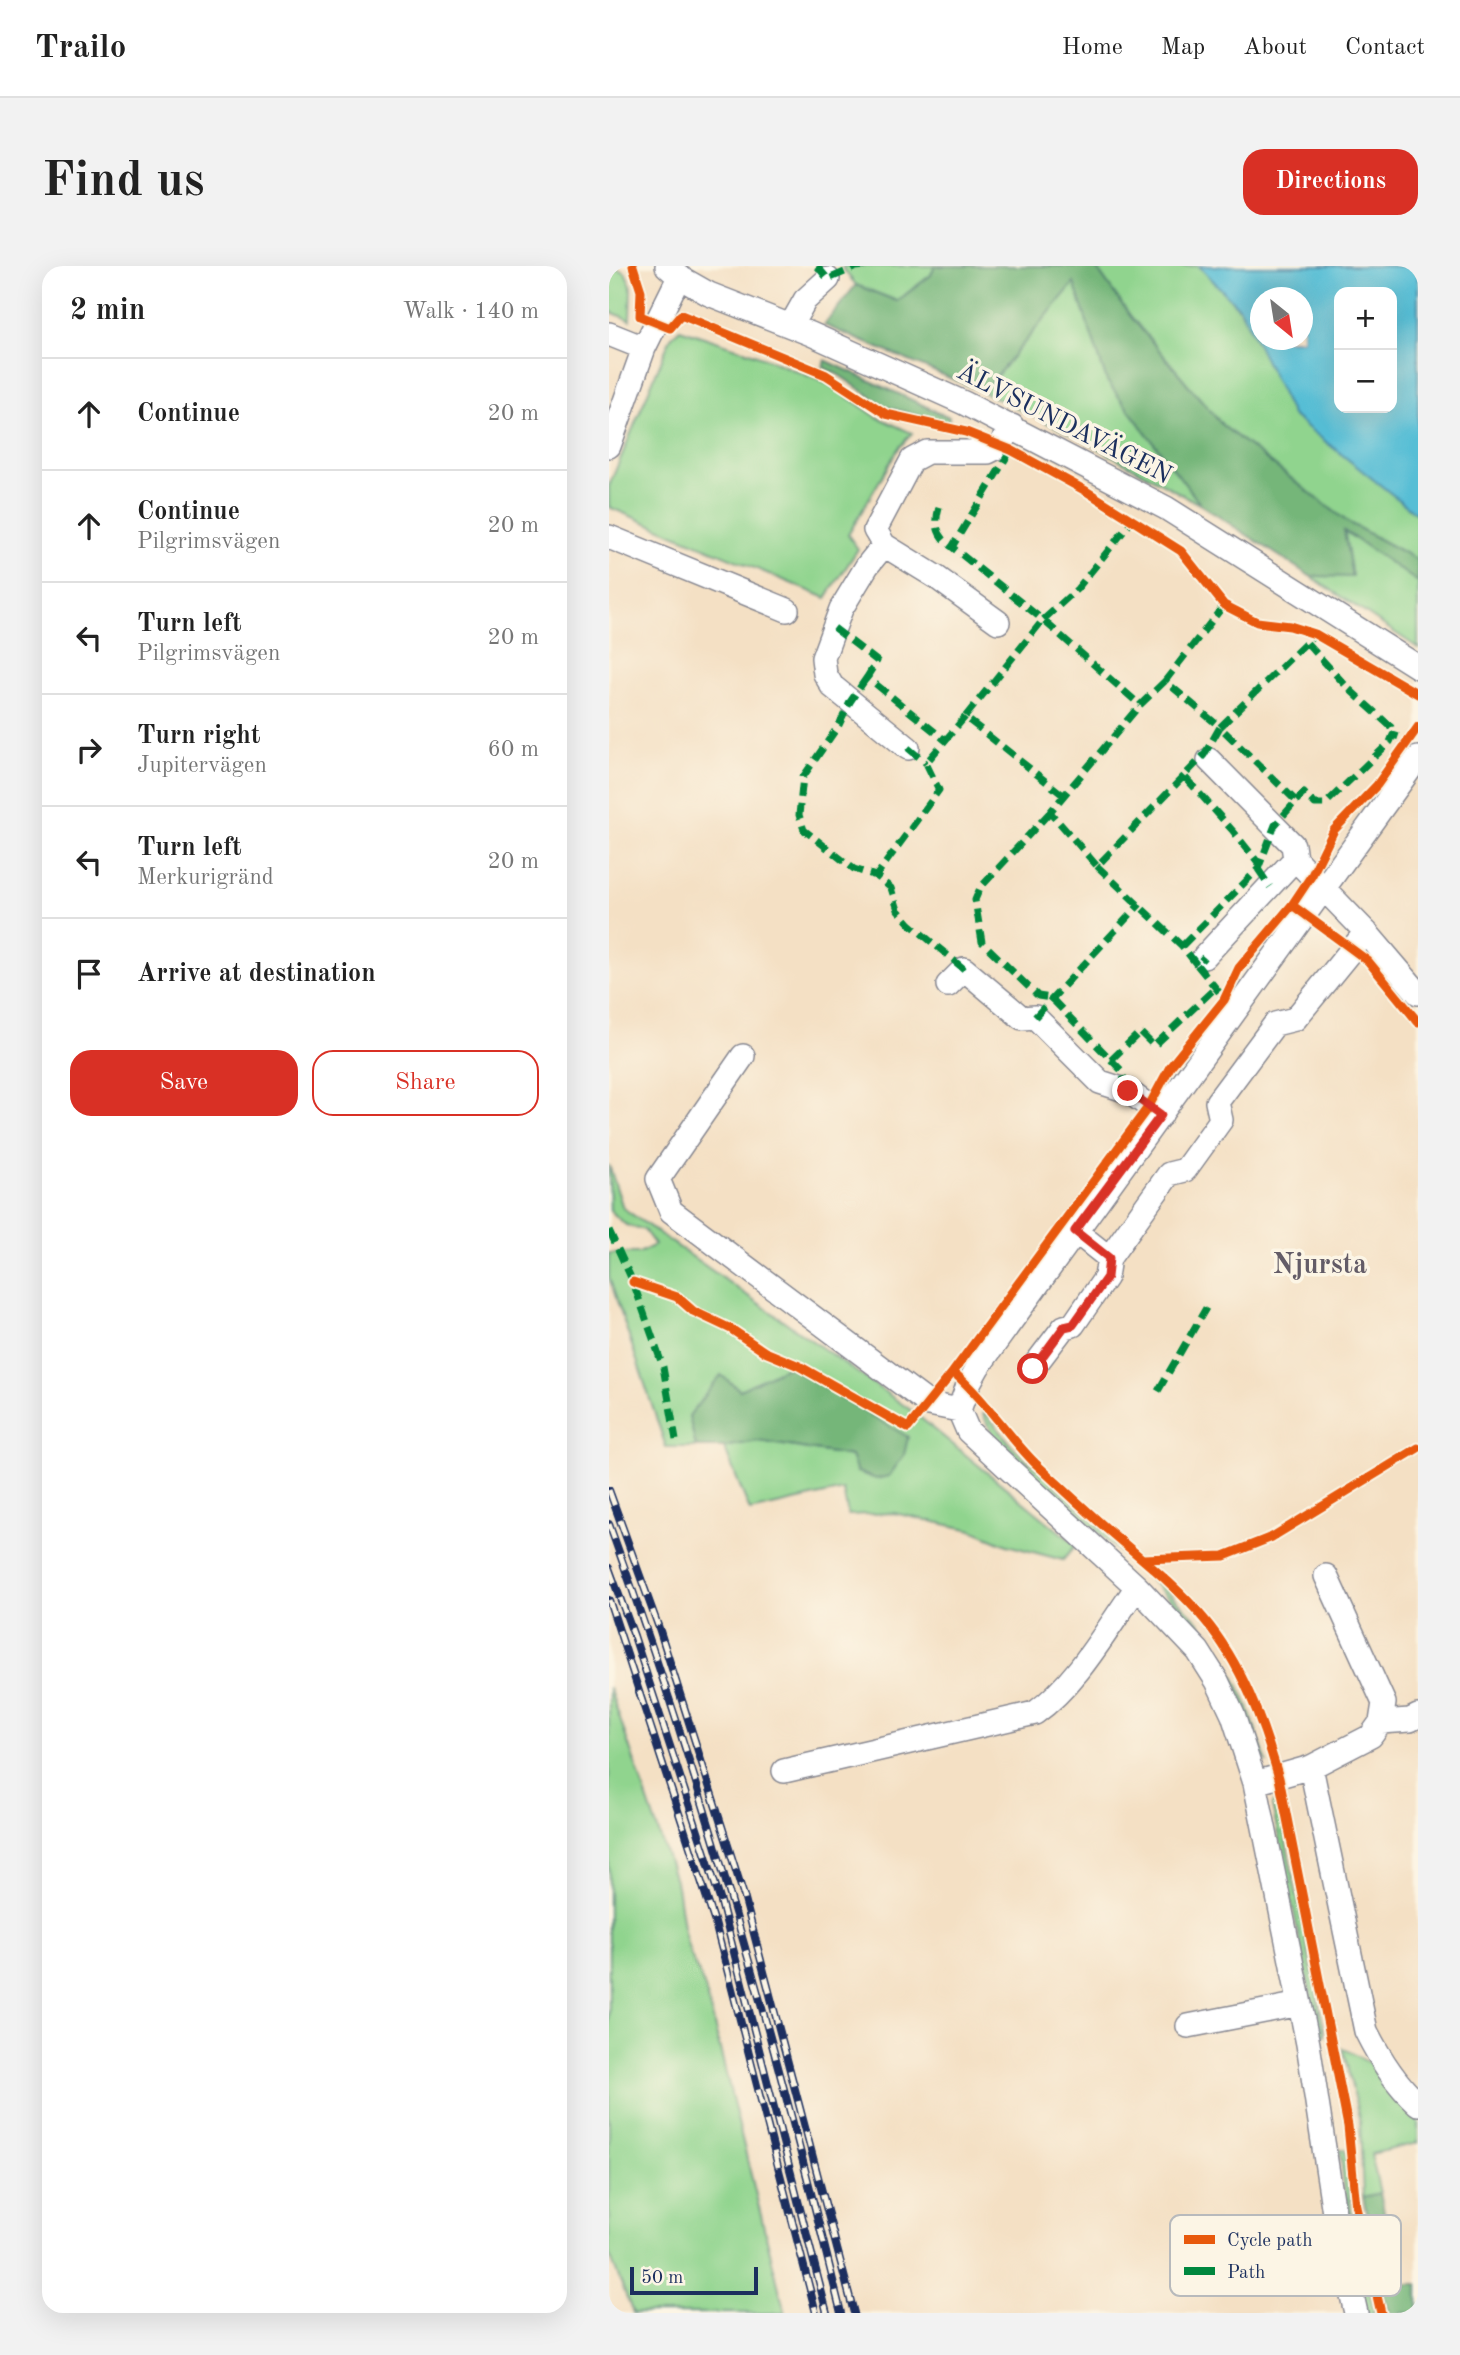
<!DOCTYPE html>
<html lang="en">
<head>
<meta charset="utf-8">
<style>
	:root { --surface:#fff; --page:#f2f2f2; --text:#222; --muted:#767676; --line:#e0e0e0; --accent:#d93025 }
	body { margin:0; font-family:"Old Standard TT",serif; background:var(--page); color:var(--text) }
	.controls { position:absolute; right:21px; top:21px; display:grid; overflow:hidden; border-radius:14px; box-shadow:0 7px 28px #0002 }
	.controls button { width:63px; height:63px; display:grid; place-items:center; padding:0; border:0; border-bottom:2px solid var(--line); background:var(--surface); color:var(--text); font:35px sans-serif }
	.compass { position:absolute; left:641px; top:21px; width:63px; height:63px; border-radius:50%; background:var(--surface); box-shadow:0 7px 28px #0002; rotate:150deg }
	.scale { position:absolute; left:21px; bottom:18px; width:128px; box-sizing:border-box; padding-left:7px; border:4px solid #1b2f5e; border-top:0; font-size:19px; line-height:24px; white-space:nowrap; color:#1b2f5e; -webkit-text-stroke:5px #fcf5e5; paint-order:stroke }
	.stop { position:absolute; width:21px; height:21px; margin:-16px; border:5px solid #d93025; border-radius:50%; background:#fff }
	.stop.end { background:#d93025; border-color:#fff; box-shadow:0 2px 7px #0008 }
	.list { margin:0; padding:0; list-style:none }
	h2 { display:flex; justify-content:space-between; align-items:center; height:91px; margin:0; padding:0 28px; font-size:30px }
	h2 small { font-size:23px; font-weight:400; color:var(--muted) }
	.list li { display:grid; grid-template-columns:46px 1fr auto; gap:21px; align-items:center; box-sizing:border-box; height:112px; padding:0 28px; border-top:2px solid var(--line) }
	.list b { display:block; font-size:26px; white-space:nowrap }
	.list p { margin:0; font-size:23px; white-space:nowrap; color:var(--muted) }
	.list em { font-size:23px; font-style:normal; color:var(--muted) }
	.actions { display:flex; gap:14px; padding:21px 28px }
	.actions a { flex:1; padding:16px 0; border:2px solid var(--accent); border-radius:21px; text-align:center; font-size:24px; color:var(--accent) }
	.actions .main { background:var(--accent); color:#fff }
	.icon { flex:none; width:38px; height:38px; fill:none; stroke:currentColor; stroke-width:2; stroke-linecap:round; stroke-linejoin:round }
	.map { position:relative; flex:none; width:809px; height:2047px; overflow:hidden; border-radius:21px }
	header { display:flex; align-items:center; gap:42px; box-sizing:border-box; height:98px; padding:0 35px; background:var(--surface); border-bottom:2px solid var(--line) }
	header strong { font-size:33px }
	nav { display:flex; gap:38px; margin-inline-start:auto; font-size:24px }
	.intro { display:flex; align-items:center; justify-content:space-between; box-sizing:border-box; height:168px; padding:0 42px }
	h1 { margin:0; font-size:49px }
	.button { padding:18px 32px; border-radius:21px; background:var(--accent); color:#fff; font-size:24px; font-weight:700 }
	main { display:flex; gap:42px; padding:0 42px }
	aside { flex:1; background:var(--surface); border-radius:21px; box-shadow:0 7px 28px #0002 }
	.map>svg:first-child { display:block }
</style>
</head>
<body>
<header>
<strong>Trailo</strong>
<nav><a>Home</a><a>Map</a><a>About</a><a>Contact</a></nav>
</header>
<div class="intro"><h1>Find us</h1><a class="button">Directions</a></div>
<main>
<aside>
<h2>2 min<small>Walk · 140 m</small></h2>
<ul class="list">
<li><svg class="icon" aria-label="ahead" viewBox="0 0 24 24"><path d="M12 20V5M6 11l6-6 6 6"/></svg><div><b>Continue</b></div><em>20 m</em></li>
<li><svg class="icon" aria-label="ahead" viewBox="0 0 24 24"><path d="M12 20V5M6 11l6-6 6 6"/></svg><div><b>Continue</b><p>Pilgrimsvägen</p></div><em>20 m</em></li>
<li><svg class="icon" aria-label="left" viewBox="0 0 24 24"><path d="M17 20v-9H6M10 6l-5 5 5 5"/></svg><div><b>Turn left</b><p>Pilgrimsvägen</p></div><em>20 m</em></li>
<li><svg class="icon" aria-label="right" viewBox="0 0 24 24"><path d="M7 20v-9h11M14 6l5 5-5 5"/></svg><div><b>Turn right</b><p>Jupitervägen</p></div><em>60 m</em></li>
<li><svg class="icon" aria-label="left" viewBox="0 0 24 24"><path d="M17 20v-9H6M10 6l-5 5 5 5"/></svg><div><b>Turn left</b><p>Merkurigränd</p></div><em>20 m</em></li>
<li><svg class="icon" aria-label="arrive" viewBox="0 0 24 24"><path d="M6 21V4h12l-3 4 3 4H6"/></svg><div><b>Arrive at destination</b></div></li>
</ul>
<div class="actions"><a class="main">Save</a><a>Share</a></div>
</aside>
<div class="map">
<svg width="809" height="2047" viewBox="0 0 809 2047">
	<rect width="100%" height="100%" fill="#fcf5e5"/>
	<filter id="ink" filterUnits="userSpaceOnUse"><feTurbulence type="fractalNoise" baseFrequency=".0143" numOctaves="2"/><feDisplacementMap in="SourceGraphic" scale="14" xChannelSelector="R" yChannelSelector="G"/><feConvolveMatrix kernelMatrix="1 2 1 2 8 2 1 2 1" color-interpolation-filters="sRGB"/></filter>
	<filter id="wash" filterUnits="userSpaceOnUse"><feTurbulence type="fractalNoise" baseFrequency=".00686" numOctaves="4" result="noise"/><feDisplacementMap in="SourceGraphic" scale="28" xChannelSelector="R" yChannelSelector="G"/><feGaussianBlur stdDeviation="1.57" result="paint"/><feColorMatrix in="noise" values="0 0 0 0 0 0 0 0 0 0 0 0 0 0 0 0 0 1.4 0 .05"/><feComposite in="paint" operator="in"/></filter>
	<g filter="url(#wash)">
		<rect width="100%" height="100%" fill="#f4e0c4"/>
		<path fill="#90d48e" stroke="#568276" stroke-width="2" d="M0 0 16 6 22 19 21 54 0 45Z
			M236 0H326L322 9 288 35 247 19 233 2Z
			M486 0H590L632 44 646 72 739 192 809 249V294L740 257 614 160 522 51Z
			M465 16 498 115 592 239 478 176 374 126Z
			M71 63 143 87 219 118 268 151 303 167 289 183 239 269 249 283 217 332 0 241V220L62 71Z
			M735 264 809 316V382L701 310H743Z
			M0 899 14 942 303 1145 467 1279 454 1294 398 1279 363 1264 285 1247 239 1249 234 1224 141 1245 115 1181 149 1175 242 1190 248 1206 280 1210 131 1124 112 1110 80 1150 87 1181H57L0 1011V987H30L46 979 35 964 17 959 1 945Z
			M374 1148H377L404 1181 532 1299 590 1356 618 1396 638 1438 658 1497C644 1480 641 1460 632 1440 620 1411 604 1381 584 1358 546 1315 502 1278 460 1241 430 1214 388 1187 374 1148Z
			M0 1421 68 1620 74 1661 81 1688 96 1722 176 2047H24L0 1987Z
			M668 1531 716 1769H710L663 1539Z
			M734 1782 767 1801 790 1831 809 1851V1877L762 1888 771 1927 754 1931 751 1856Z
			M731 1883H736L742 1942 765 2047H757C744 1992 736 1939 731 1883Z"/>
		<path fill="#74b679" stroke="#48726c" stroke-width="2" d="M326 0H486L522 51 614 160 740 257 809 294V316L735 265 743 311 701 310 592 239 498 115 465 17 374 126 215 59 247 19 288 35 322 9Z
			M216 94 340 151V158L277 141 230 109 214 101Z
			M179 1100 299 1171 295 1189 280 1210 267 1213 248 1206 242 1190 149 1175 115 1181H87L80 1150 112 1109 131 1124Z
			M771 1927 791 2018H809V2047H781L773 2025 754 1931Z"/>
		<path fill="#57bed5" stroke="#39769a" stroke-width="2" fill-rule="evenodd" d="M590 0H809V249L683 149 632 44ZM730 26H783V142H730ZM652 32H694V74H652Z"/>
	</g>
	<g filter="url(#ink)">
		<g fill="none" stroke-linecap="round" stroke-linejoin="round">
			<defs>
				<path id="minor" d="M58 0 70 11 100 28 202 68 355 137 557 242 809 401
					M182 59 196 34 219 13
					M0 68 35 82
					M0 180 35 82 70 11
					M0 271 178 344
					M275 279 327 311 389 356
					M299 482 223 420 216 408 214 392 232 343 258 300 275 279 266 264 303 194 318 186H379L391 180 403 160
					M600 494 684 579 686 593 757 666 809 727
					M595 691 686 593
					M339 719 355 703 413 752 426 751 491 816 519 825 552 849
					M134 790 49 913 62 945 320 1138 350 1144
					M500 992 560 908 576 904 612 854 608 836 666 758 686 753 757 666
					M423 1103 455 1061 464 1059 497 1011 500 992 466 965
					M772 1456 801 1454 809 1450
					M702 1501 757 1765C771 1793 786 1817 809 1838
					M175 1505 426 1447C469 1416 497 1364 528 1321
					M646 1517 702 1501 762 1470 772 1456 775 1437 717 1310
					M579 1760 691 1738
					M747 2047 727 1960 699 1778 646 1517 624 1449 608 1415 589 1385 528 1321 359 1165 350 1144 359 1119 369 1101 809 492"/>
			</defs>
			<use href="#minor" stroke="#888891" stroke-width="26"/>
			<use href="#minor" stroke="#fff" stroke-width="23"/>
			<defs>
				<path id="rail" d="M0 1224 51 1365 135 1630 245 2047
					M0 1258C94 1516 167 1781 232 2047
					M0 1302 25 1370 112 1636 218 2047
					M0 1334 106 1657 207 2047"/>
			</defs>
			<use href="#rail" stroke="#1b2f5e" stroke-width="8"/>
			<use href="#rail" stroke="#fcf5e5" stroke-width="5" stroke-dasharray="16" stroke-linecap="butt"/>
			<path stroke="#00873e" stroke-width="7" stroke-dasharray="14 7" stroke-linecap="butt" d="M208 0 219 13 247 1 256 0
				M402 184 343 281 434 354 468 323 523 255
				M330 241C325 259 328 270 343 281
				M615 339 556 415 611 461 706 368
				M225 362 268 395 258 411 336 474
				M698 377 739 422 782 461 784 469
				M258 411 241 436 230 459 194 511 190 549 195 564 245 603 267 610
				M556 415 531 439 441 546 488 600 575 510
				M299 482 317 497
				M454 529 356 451 434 354 531 439
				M687 535 695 527 706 538H716L781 476 784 469 799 474
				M441 546 371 622 366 634 373 676 429 730 442 732 512 804 519 825
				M488 600 573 680 588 699 595 691
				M649 603 661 621
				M573 680 649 603 666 559 687 535 611 461 595 489 575 510 624 565 651 599
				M588 699 610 726
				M355 703 301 658 289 644 282 622 267 610 330 524 317 497 356 451
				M426 751 531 638
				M502 794 531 766 545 780 606 722
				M0 964 24 1016 54 1101 67 1174
				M549 1125 597 1042"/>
			<defs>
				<path id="cycleway" d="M24 0 32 25 31 50 61 62 72 49 217 109 277 148 357 166 402 184 477 225 572 285 615 339 648 356 681 360 706 368 809 428
					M683 639 759 695 809 756
					M24 1016 68 1031 84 1045 122 1063 156 1086 190 1100 299 1162 344 1106
					M534 1293 615 1290 663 1271 809 1182
					M772 2047 747 1941 739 1860 670 1512C654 1456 633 1398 595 1353 568 1320 529 1290 497 1262 473 1241 450 1219 426 1197 397 1168 376 1133 344 1106L540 840 561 801 615 734 630 702 683 639 703 609 725 564 768 519 809 461"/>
			</defs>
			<use href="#cycleway" stroke="#fcf5e5" stroke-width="13"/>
			<use href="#cycleway" stroke="#e8590c" stroke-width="9"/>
		</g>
	</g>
	<g fill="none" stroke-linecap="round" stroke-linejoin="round" filter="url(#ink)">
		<path stroke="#d93025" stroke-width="9" d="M424 1103 455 1061 464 1059 498 1011 500 992 466 965 552 849 519 825"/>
	</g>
	<g text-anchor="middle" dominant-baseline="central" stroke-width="7" stroke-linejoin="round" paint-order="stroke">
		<g font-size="26" fill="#1b2f5e" stroke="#fcf5e5">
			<text transform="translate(455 158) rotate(27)">ÄLVSUNDAVÄGEN</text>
		</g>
		<g font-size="28" font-weight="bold" fill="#635c67" stroke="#fcf5e5">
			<text x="711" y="1000">Njursta</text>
		</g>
	</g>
	<rect x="561" y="1949" width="231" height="81" rx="10" fill="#fcf5e5" stroke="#b8babc" stroke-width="2"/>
	<rect x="575" y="1969" width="31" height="9" fill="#e8590c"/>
	<rect x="575" y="2001" width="31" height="8" fill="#00873e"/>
	<g font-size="19" fill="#1b2f5e">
		<text x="618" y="1980">Cycle path</text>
		<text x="618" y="2012">Path</text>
	</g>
</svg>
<div class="controls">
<button>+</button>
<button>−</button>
</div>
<svg class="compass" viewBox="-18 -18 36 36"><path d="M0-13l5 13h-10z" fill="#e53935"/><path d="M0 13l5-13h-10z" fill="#767676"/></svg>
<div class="scale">50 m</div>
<div class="stop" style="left:424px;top:1103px"></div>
<div class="stop end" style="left:519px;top:825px"></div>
</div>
</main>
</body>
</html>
